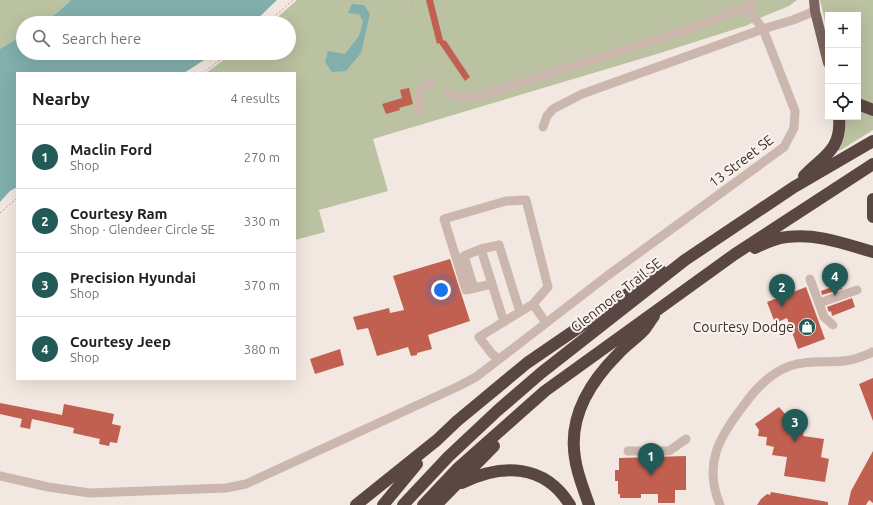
<!DOCTYPE html>
<html lang="en">
<head>
<meta charset="utf-8">
<style>
	:root { --surface:#fff; --page:#f2f2f2; --text:#202124; --muted:#757577; --line:#e0e0e0; --accent:#225a57 }
	body { margin:0; font-family:Ubuntu,sans-serif; background:var(--page); color:var(--text) }
	.controls { position:absolute; right:12px; top:12px; display:grid; overflow:hidden; border-radius:0px; box-shadow:0 4px 16px #0002 }
	.controls button { width:36px; height:36px; display:grid; place-items:center; padding:0; border:0; border-bottom:1px solid var(--line); background:var(--surface); color:var(--text); font:20px sans-serif }
	.you { position:absolute; left:441px; top:290px; width:14px; height:14px; margin:-10px; border:3px solid #fff; border-radius:50%; background:#1a73e8; box-shadow:0 0 0 6px #1a73e833 }
	.badge { display:grid; place-items:center; width:26px; height:26px; border-radius:50%; background:var(--accent); color:#fff; font-size:13px; font-weight:700 }
	.pin { position:absolute; translate:-50% -33px; filter:drop-shadow(0 1px 2px #0008) }
	.pin::after { content:''; position:absolute; top:21px; width:14px; height:12px; background:inherit; clip-path:polygon(0 0,100% 0,50% 100%) }
	.list { margin:0; padding:0; list-style:none }
	h2 { display:flex; justify-content:space-between; align-items:center; height:52px; margin:0; padding:0 16px; font-size:17px }
	h2 small { font-size:13px; font-weight:400; color:var(--muted) }
	.list li { display:grid; grid-template-columns:26px 1fr auto; gap:12px; align-items:center; box-sizing:border-box; height:64px; padding:0 16px; border-top:1px solid var(--line) }
	.list b { display:block; font-size:15px; white-space:nowrap }
	.list p { margin:0; font-size:13px; white-space:nowrap; color:var(--muted) }
	.list em { font-size:13px; font-style:normal; color:var(--muted) }
	.icon { flex:none; width:22px; height:22px; fill:none; stroke:currentColor; stroke-width:2; stroke-linecap:round; stroke-linejoin:round }
	.map { position:relative; flex:none; width:873px; height:505px; overflow:hidden }
	.search { position:absolute; background:var(--surface); box-shadow:0 4px 16px #0002; left:16px; top:16px; width:280px; height:44px; display:flex; align-items:center; gap:10px; box-sizing:border-box; padding:0 14px; border-radius:22px; color:var(--muted); font-size:15px }
	.panel { position:absolute; background:var(--surface); box-shadow:0 4px 16px #0002; left:16px; top:72px; width:280px; height:308px; border-radius:0px }
	.map>svg:first-child { display:block }
</style>
</head>
<body>
<div class="map">
<svg width="873" height="505" viewBox="0 0 873 505">
	<rect width="100%" height="100%" fill="#f3e8e1"/>
	<path fill="#bac2a1" d="M0 0H71L57 13 40 23H23V35L0 49Z
		M297 0H797L789 6 762 17 748 25 657 54 373 139 388 191 319 210 325 232 295 240V73H206L233 53H289V23H271Z
		M820 0H873V105L858 98V15H828V34Z
		M858 109 873 114V130L839 151 836 149 842 117H858Z"/>
	<path fill="#81afac" d="M71 0H277L253 23H40L57 13Z
		M352 4 364 5 370 14 361 53 346 71 332 72 325 62 328 51 345 54 359 36 363 21 359 14 348 13Z
		M23 35V53H215L184 73H17V187L10 191 0 202V49Z"/>
	<path fill="#c15f50" d="M426 0H433L443 40 446 41 470 77 465 81 439 43 437 44Z
		M409 88 413 104 399 108 400 110 386 114 382 104 402 98 400 90Z
		M450 259 470 321 428 335 432 349 417 353V355L411 356 408 347 377 356 368 328 357 330 353 317 389 308 390 313 404 310 393 276Z
		M840 284 842 289 822 295 821 291Z
		M806 287 825 339 798 349 787 318 775 323 767 302Z
		M852 298 855 307 832 316 831 311 829 312 827 307Z
		M340 349 344 365 315 374 310 359Z
		M873 378V421L859 384Z
		M0 403 62 415 64 404 114 414 112 424 121 426 117 443 110 442 109 446 99 444 100 439 73 433 74 428 32 419 30 429 20 427 22 419 0 414Z
		M779 407 786 415 795 416 793 428 804 430 803 436 824 439 821 457 829 459 825 482 784 476 787 457 772 455 774 447 766 445 767 437 758 436 759 430 755 424Z
		M873 451V503L869 500 866 505H848L851 491Z
		M686 456V490H675V503H658V494H641V498H620V494H618V481H615V470H619V458Z
		M771 492 828 502V505H757L761 499 767 494 770 495Z"/>
	<g fill="none" stroke-linecap="round" stroke-linejoin="round">
		<path stroke="#b7a197" stroke-width="1" stroke-dasharray="2 2" stroke-linecap="butt" d="M411 3 412 0
			M267 23 293 0
			M202 73 230 53
			M0 213 17 198"/>
		<path stroke="#cbb7ad" stroke-width="9" d="M747 9 754 0
			M447 92 460 98 476 97 687 30 738 10 747 9 763 29 582 94 553 109 547 116 543 127
			M420 110C418 102 418 96 421 88L431 83
			M481 249 499 245 520 312
			M810 279 824 317 833 325
			M492 284 466 290 444 219 506 201 526 200 548 287 533 304 479 337 492 354 499 359
			M474 288 464 256 481 249 504 322
			M819 303 857 290
			M533 304 546 323
			M628 451H669L686 439
			M0 476 48 487 90 493 226 488 246 484 459 386 476 377 607 276 784 147 794 128 795 111 763 29 793 20 815 11
			M720 505C703 464 719 437 744 405 756 388 770 373 790 366 809 359 830 364 850 360 858 359 866 355 873 352"/>
		<path stroke="#7a645d" stroke-width="10" d="M814 0 815 11 828 63"/>
		<path stroke="#5a4743" stroke-width="12" d="M858 104 873 110
			M804 176C823 156 842 150 839 117
			M873 199V217
			M755 248C765 243 776 238 787 237 817 233 845 244 873 252
			M462 483C502 463 545 464 570 505
			M356 505 437 440 457 421 527 363 661 271
			M383 505 417 464
			M403 505 448 457 497 411 541 373 685 260 794 187 873 141
			M423 505 457 469 545 391 735 254 873 164
			M436 505 494 446
			M589 505C584 490 577 474 575 458 568 417 590 382 618 354 626 345 637 338 645 329 648 325 651 320 654 316"/>
	</g>
	<defs>
		<symbol id="shop-disc" viewBox="-11 -11 22 22"><circle r="9.5" fill="#225a57" stroke="#faf3ed"/><path d="M-5-2.5h2.3a2.7 3.5 0 0 1 5.4 0H5L5.5 6h-11ZM-1.5-2.5h3a1.5 2.3 0 0 0-3 0Z" fill="#fff"/></symbol>
	</defs>
	<g fill-rule="evenodd">
		<use href="#shop-disc" x="797" y="317" width="20" height="20"/>
	</g>
	<g text-anchor="middle" dominant-baseline="central" stroke-width="4" stroke-linejoin="round" paint-order="stroke">
		<g font-size="14" fill="#392e2b" stroke="#faf3ed">
			<text transform="translate(741 161) rotate(-37)">13 Street SE</text>
			<text transform="translate(616 295) rotate(-38)">Glenmore Trail SE</text>
		</g>
		<g font-size="14" fill="#392e2b" stroke="#faf3ed" text-anchor="end">
			<text x="794" y="327">Courtesy Dodge</text>
		</g>
	</g>
</svg>
<div class="controls">
<button>+</button>
<button>−</button>
<button><svg class="icon" aria-label="locate" viewBox="0 0 24 24"><circle cx="12" cy="12" r="6"/><path d="M12 2v4M12 18v4M2 12h4M18 12h4"/></svg></button>
</div>
<div class="you"></div>
<div class="pin badge" style="left:651px;top:476px">1</div>
<div class="pin badge" style="left:782px;top:307px">2</div>
<div class="pin badge" style="left:795px;top:442px">3</div>
<div class="pin badge" style="left:835px;top:296px">4</div>
<div class="search"><svg class="icon" aria-label="search" viewBox="0 0 24 24"><circle cx="10" cy="10" r="6"/><path d="M15 15l6 6"/></svg>Search here</div>
<section class="panel">
<h2>Nearby<small>4 results</small></h2>
<ul class="list">
<li><span class="badge">1</span><div><b>Maclin Ford</b><p>Shop</p></div><em>270 m</em></li>
<li><span class="badge">2</span><div><b>Courtesy Ram</b><p>Shop · Glendeer Circle SE</p></div><em>330 m</em></li>
<li><span class="badge">3</span><div><b>Precision Hyundai</b><p>Shop</p></div><em>370 m</em></li>
<li><span class="badge">4</span><div><b>Courtesy Jeep</b><p>Shop</p></div><em>380 m</em></li>
</ul>
</section>
</div>
</body>
</html>
